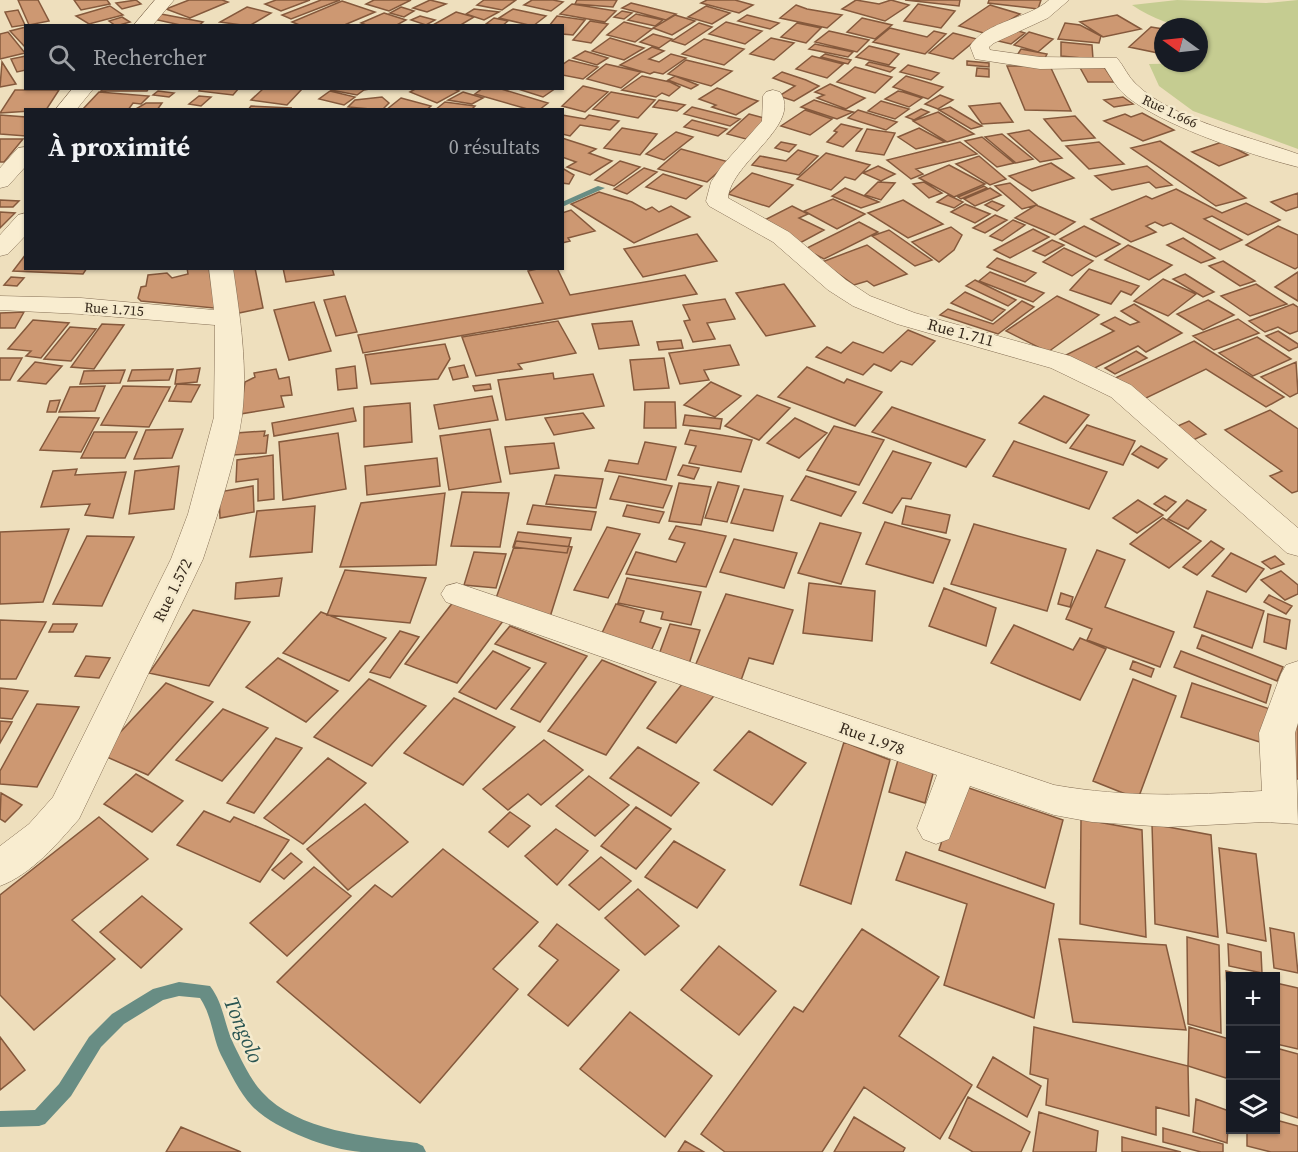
<!DOCTYPE html>
<html lang="fr">
<head>
<meta charset="utf-8">
<style>
	:root { --surface:#171b24; --page:#242831; --text:#f1f3f6; --muted:#9ea1a6; --line:#363941 }
	body { margin:0; font-family:"Source Serif 4",serif; background:var(--page); color:var(--text) }
	.controls { position:absolute; right:18px; bottom:18px; display:grid; overflow:hidden; border-radius:0px; box-shadow:0 2px 4px #0004 }
	.controls button { width:54px; height:54px; display:grid; place-items:center; padding:0; border:0; border-bottom:2px solid var(--line); background:var(--surface); color:var(--text); font:30px sans-serif }
	.compass { position:absolute; left:1154px; top:18px; width:54px; height:54px; border-radius:50%; background:var(--surface); box-shadow:0 2px 4px #0004; rotate:285deg }
	.list { margin:0; padding:0; list-style:none }
	h2 { display:flex; justify-content:space-between; align-items:center; height:78px; margin:0; padding:0 24px; font-size:26px }
	h2 small { font-size:20px; font-weight:400; color:var(--muted) }
	.icon { flex:none; width:33px; height:33px; fill:none; stroke:currentColor; stroke-width:2; stroke-linecap:round; stroke-linejoin:round }
	.map { position:relative; flex:none; width:1298px; height:1152px; overflow:hidden }
	.search { position:absolute; background:var(--surface); box-shadow:0 2px 4px #0004; left:24px; top:24px; width:540px; height:66px; display:flex; align-items:center; gap:15px; box-sizing:border-box; padding:0 21px; border-radius:0px; color:var(--muted); font-size:22px }
	.panel { position:absolute; background:var(--surface); box-shadow:0 2px 4px #0004; left:24px; top:108px; width:540px; height:162px; border-radius:0px }
	.map>svg:first-child { display:block }
</style>
</head>
<body>
<div class="map">
<svg width="1298" height="1152" viewBox="0 0 1298 1152">
	<rect width="100%" height="100%" fill="#eedfbd"/>
	<path fill="#c5cc91" d="M1177 0 1266 3 1298 0V149L1193 111 1159 86 1149 64 1199 63V27C1173 27 1153 19 1132 5Z"/>
	<g fill="none" stroke-linecap="round" stroke-linejoin="round">
		<path fill="#688d84" fill-rule="evenodd" d="M598 186 605 188 562 207V202Z
			M179 982 210 986C224 1004 224 1025 234 1045 242 1061 250 1079 262 1092 297 1131 369 1137 417 1143L423 1146 426 1152C404 1152 382 1152 361 1152 328 1149 276 1130 252 1106 239 1092 230 1072 221 1055 213 1038 212 1019 203 1003L200 998 179 996 163 1000 124 1024 101 1047 71 1096 45 1124 39 1126 0 1127V1111L35 1110 59 1084 89 1037 112 1014 153 989Z"/>
	</g>
	<path fill="#cd9872" stroke="#85593c" stroke-width="1.5" d="M18 0H38L49 21 29 25Z
		M74 0H107L110 4 81 10Z
		M136 0 141 4 122 9 116 3Z
		M189 0H222L228 2 190 18 166 9Z
		M276 0H310L281 11 265 4Z
		M321 0H340L291 19 282 15Z
		M374 0H411L389 11 366 4Z
		M430 0 446 4 427 12 413 8Z
		M484 0H516L502 10 477 5Z
		M532 0H553L563 2 551 11 524 5Z
		M577 0H617L613 7 575 4Z
		M707 0H735L753 5 739 13 701 3Z
		M856 0 879 4 891 0 909 5 885 21 842 9Z
		M905 0H960L959 6Z
		M989 0H1041L1038 9 988 3Z
		M342 1 375 12 342 26H302L292 22Z
		M631 3 676 14 666 20 622 8Z
		M572 4 616 11 605 22 560 14Z
		M918 4 955 11 941 28 904 21Z
		M796 5 807 9 842 15 827 28 780 18Z
		M990 5 1020 14 987 34 959 26Z
		M110 6 123 15 89 24 76 16Z
		M706 6 730 13 712 24 688 17Z
		M247 7 271 13 249 26 220 22Z
		M401 7 414 11 404 17 390 13Z
		M474 9 499 12 484 20 466 14Z
		M513 9 546 16 533 26 499 18Z
		M18 10 25 25 12 27 5 12Z
		M622 11 632 13 624 19 614 17Z
		M456 12 474 17 459 26H431Z
		M384 13 406 20 395 26H369L361 23Z
		M161 14 203 22 198 26H185L153 19Z
		M636 14 663 20 655 26 628 20Z
		M675 15 695 21 672 35 653 28Z
		M747 15 779 23 770 29 738 21Z
		M1117 15 1141 29 1103 37 1080 22Z
		M420 16 435 20 426 25 411 20Z
		M557 16 585 20 573 35 562 34V26H549Z
		M122 17 130 22 116 26 109 21Z
		M494 18 508 21 502 26 486 24Z
		M862 18 892 25 875 39 847 32Z
		M590 21 608 24 591 43 573 40Z
		M624 22 652 29 635 42 607 35Z
		M726 22 762 31 745 44 709 34Z
		M699 23 712 27 685 45 672 41Z
		M797 23 821 28 806 43 781 37Z
		M1065 23 1080 25 1101 36 1099 43 1058 39Z
		M26 27V48L10 31Z
		M1151 27 1163 29V54L1129 47Z
		M890 28 927 37 934 31 946 34 925 54 873 42Z
		M1015 30 1025 33 1011 44 994 40Z
		M829 31 869 40 857 52 815 42Z
		M8 32 25 53 0 59V34Z
		M1029 32 1053 39 1038 52 1014 45Z
		M953 33 977 39 953 59 929 53Z
		M653 34 672 39 659 48 640 42Z
		M610 38 644 48 624 60 592 51Z
		M771 38 794 43 774 60 750 54Z
		M704 39 744 49 724 65 682 54Z
		M1061 42 1092 45 1093 59 1061 56Z
		M815 44 853 52 848 57 809 49Z
		M869 46 890 51 899 54 889 65 856 57Z
		M652 47 664 51 649 59 659 62 671 54 686 58 663 74 654 72 650 74 620 65Z
		M1021 49 1047 54 1043 62 1016 57Z
		M585 51 608 58 597 65 573 58Z
		M825 54 851 60 848 64 821 57Z
		M26 56V70L17 72 11 59Z
		M812 56 843 64 827 78 796 69Z
		M569 60 598 67 583 79 562 75V65Z
		M686 60 732 71 711 86 668 74Z
		M967 61 989 63V67L967 65Z
		M2 62 16 84 0 87Z
		M869 62 895 68 890 72 866 65Z
		M606 64 641 72 621 88 587 79Z
		M1078 64 1103 65 1114 82H1088Z
		M908 65 939 73 931 80 900 72Z
		M1007 66H1050L1071 111 1025 110Z
		M855 67 892 77 875 93 837 82Z
		M977 68 989 69V77L976 76Z
		M782 72 806 80 819 86 794 101 779 96 795 86 773 78Z
		M642 76 670 82 680 87 669 96 662 93 656 97 622 90Z
		M675 76 698 85 691 89 668 80Z
		M906 76 943 87 928 99 893 87Z
		M830 84 865 98 846 109 817 98 824 95 815 92Z
		M583 86 608 92 585 112 562 106Z
		M103 88H149L147 91H101Z
		M201 88H239L233 95 199 91Z
		M264 88H303L287 105 251 100Z
		M333 88H375L364 90 357 95 331 90Z
		M417 88H451L459 91 437 103 410 92Z
		M483 88H498L548 103 539 110H531L475 94Z
		M515 88H556L543 97Z
		M717 88 758 101 736 115 712 107 716 105 699 99Z
		M15 90H59L46 110 0 113Z
		M158 91 174 93 169 97 153 95Z
		M330 91 355 97 344 105 319 99Z
		M898 91 903 92 922 98 909 107 885 99Z
		M99 92 149 96 141 104 133 103 128 110H82Z
		M463 92 483 98 472 104 448 100Z
		M611 92 655 100 638 118 593 109Z
		M940 95 953 100 938 109 925 104Z
		M199 96 211 97 201 106 189 104Z
		M382 97 389 103 382 110 348 107 355 100Z
		M1123 97 1133 104 1114 107 1104 100Z
		M401 98 431 106 426 110H386Z
		M659 100 685 105 677 111 653 107Z
		M814 100 845 110 853 112 837 119 801 107Z
		M881 101 909 109 895 119 868 111Z
		M445 102 475 106 471 110H435Z
		M146 103H162L157 110H134Z
		M1000 103 1013 122 982 124 969 106Z
		M251 106 292 108 248 110Z
		M692 107 740 119 730 126 684 114Z
		M950 107 982 126 971 129 939 110Z
		M921 109 929 112 914 120 906 117Z
		M805 110 832 119 810 135 781 126Z
		M858 110 897 122 886 130 848 118Z
		M938 112 974 134 947 142 913 121Z
		M1142 113 1174 130 1143 141 1104 121 1125 114 1131 117Z
		M749 114 768 119 746 139 727 134Z
		M0 115 26 117V136L0 134Z
		M562 115 585 119 589 115 619 121 610 130 580 125 570 136 562 134Z
		M1075 116 1095 138 1062 141 1044 119Z
		M692 120 727 129 718 136 684 127Z
		M841 124 862 129 843 147 827 142 837 132 834 131Z
		M622 128 657 134 640 155 604 148Z
		M919 128 945 142 916 149 898 137Z
		M867 129 895 133 884 155 856 151Z
		M1029 130 1062 158 1040 162 1008 134Z
		M676 132 693 137 664 160 646 154Z
		M1002 134 1033 159 1016 163 985 137Z
		M982 137 1014 163 997 167 965 141Z
		M562 138 596 149 589 153 612 161 590 175 567 167 576 162 562 157Z
		M0 139H23L4 162H0Z
		M1160 141 1246 198 1216 206 1131 148Z
		M781 142 796 145 789 152 775 148Z
		M960 142 977 154 916 169 923 174 911 179 887 160Z
		M1099 142 1124 164 1089 169 1066 146Z
		M1222 142 1248 155 1219 166 1192 152Z
		M681 149 729 162 707 182 658 169Z
		M798 150 818 156 799 175 752 165 760 156 786 161Z
		M826 153 870 165 855 180 845 177 831 190 797 179Z
		M979 156 1006 179 990 185 956 164Z
		M620 161 640 167 614 186 595 180Z
		M1051 163 1074 178 1032 191 1009 176Z
		M949 165 985 184 954 197 919 178Z
		M878 166 895 174 881 181 863 173Z
		M1147 166 1172 185 1156 188 1149 182 1112 190 1095 176Z
		M562 168 574 175 569 184 562 183Z
		M644 168 657 172 627 194 614 189Z
		M752 173 793 185 769 207 728 194Z
		M663 174 702 186 686 199 646 187Z
		M878 182 895 183 881 200 865 195Z
		M924 182 942 193 929 198 913 184Z
		M1010 183 1037 205 1022 209 995 186Z
		M984 186 987 188 961 199 958 197Z
		M845 188 879 202 861 208 832 196Z
		M990 188 1001 195 975 206 964 199Z
		M1176 189 1222 213 1246 203 1280 220 1248 235 1212 216 1204 219 1242 240 1220 250 1171 223 1163 226 1155 222 1146 226 1156 232 1131 242 1091 219 1146 196 1152 199Z
		M599 192 632 202 646 210 652 207 659 212 671 206 690 217 634 243 571 204Z
		M1298 193V207L1286 211 1271 202Z
		M948 195 963 202 954 208 937 202Z
		M833 199 850 207 865 214 837 229 804 211Z
		M0 200 19 201 13 207H0Z
		M903 200 943 224 908 238 868 213Z
		M992 201 1004 206 997 211 985 205Z
		M965 204 990 214 975 223 951 212Z
		M1036 205 1075 222 1055 235 1015 218Z
		M792 206 808 214 799 218 824 230 800 243 759 223Z
		M571 210 595 231 568 238 570 241 562 243V213Z
		M0 212 15 213 0 228Z
		M995 215 1007 220 985 233 973 228Z
		M1013 220 1025 225 1002 241 990 236Z
		M859 222 878 232 824 259 805 249Z
		M1084 226 1120 244 1096 257 1060 239Z
		M1278 226 1298 235V267L1295 269 1246 245Z
		M951 227 962 235 954 250 939 262 912 242Z
		M1033 229 1049 237 1010 258 994 250Z
		M889 230 932 260 915 266 872 236Z
		M697 234 717 261 643 277 624 249Z
		M1183 238 1215 258 1201 263 1167 245Z
		M1052 240 1064 245 1045 256 1033 251Z
		M867 245 907 274 874 286 867 281 854 285 822 262Z
		M1128 245 1172 265 1149 280 1105 260Z
		M1064 248 1093 261 1072 276 1043 262Z
		M26 254V268H87L83 274 13 271Z
		M997 258 1036 273 1025 282 987 267Z
		M1223 261 1255 281 1240 286 1209 266Z
		M187 268H212L214 308 141 301 138 298 141 287 146 286 148 275 167 273 172 278 188 274Z
		M226 268H255L263 308 234 314Z
		M283 268H332L334 275 286 282Z
		M542 268H557L570 295 685 275 697 294 363 353 358 335 543 303 528 271Z
		M1089 269 1139 286 1131 295 1121 291 1111 304 1070 290Z
		M990 272 1044 293 1033 302 979 281Z
		M1298 272V301L1275 287Z
		M1185 274 1214 292 1203 297 1173 279Z
		M11 277 24 278 17 286 4 285Z
		M1163 279 1196 294 1168 316 1134 301Z
		M975 280 1016 300 1008 306 966 286Z
		M784 284 815 326 766 336 736 293Z
		M1256 284 1287 304 1250 316 1221 296Z
		M965 292 1005 310 992 321 951 303Z
		M345 296 357 332 336 336 324 300Z
		M1057 296 1099 315 1048 352 1006 331Z
		M725 299 735 319 707 323 715 339 693 342 684 321 690 320 683 305Z
		M1208 300 1234 315 1203 330 1177 314Z
		M1022 301 1034 307 998 334 940 315 948 309 993 324Z
		M314 302 331 351 289 360 274 310Z
		M1134 304 1182 333 1146 352 1138 346 1091 370 1066 355 1114 331 1101 324 1115 317 1130 325 1139 322 1121 311Z
		M1293 304 1298 307V331L1290 334 1278 327 1265 332 1249 321Z
		M24 312 15 328H0V313Z
		M1238 319 1259 333 1214 350 1193 336Z
		M33 320 69 323 41 358 26 356 31 351 8 349Z
		M558 321 576 353 518 364 522 369 476 376 462 337Z
		M632 321 639 345 599 349 592 324Z
		M102 324 124 325 94 369 71 367Z
		M70 327 96 329 71 361 44 359Z
		M908 330 935 341 912 365 901 361 891 371 874 364 863 375 816 357 827 347 841 353 853 342 883 353Z
		M1278 331 1298 344V347L1289 351 1266 336Z
		M1257 337 1291 359 1253 376 1219 353Z
		M681 340 683 348 659 350 657 342Z
		M1194 341 1284 397 1266 407 1206 369 1142 400 1111 380Z
		M445 344 450 359 438 379 371 384 365 355Z
		M730 345 739 365 704 370 709 380 680 384 669 353Z
		M1136 351 1147 358 1115 374 1105 368Z
		M22 358 10 380H0V358Z
		M664 358 669 388 634 390 630 360Z
		M35 362 62 366 46 384 18 381Z
		M1296 362 1298 393 1290 397 1261 377Z
		M464 365 468 377 453 380 449 368Z
		M355 366 357 388 338 390 336 369Z
		M807 367 844 383 847 379 882 392 855 426 778 397Z
		M200 368 197 382 175 384 177 370Z
		M173 369 169 380 128 381 132 370Z
		M276 369 279 379 289 377 292 395 281 396 284 407 240 414 245 382 255 377 254 373Z
		M125 370 120 383 80 384 84 371Z
		M553 373 554 379 593 374 604 406 506 420 498 380Z
		M711 382 741 396 715 417 684 405Z
		M177 384 200 385 191 402 169 401Z
		M490 384 491 389 475 391 473 386Z
		M105 386 95 411 59 412 70 387Z
		M123 386 170 387 149 427 101 425Z
		M757 395 790 408 759 440 725 426Z
		M492 396 498 420 439 429 434 405Z
		M1044 396 1089 415 1066 443 1019 423Z
		M60 400 56 412H47L50 401Z
		M645 402H675L676 428H644Z
		M410 403 412 442 364 447V407Z
		M892 407 985 440 966 467 872 432Z
		M353 408 356 421 274 436 272 423Z
		M1270 410 1298 429V491L1292 493 1270 476 1282 471 1225 430Z
		M583 413 594 428 554 435 545 418Z
		M685 415 722 419 720 429 683 425Z
		M59 417 99 418 81 452 40 450Z
		M795 418 827 433 799 458 767 443Z
		M1189 421 1206 434 1189 442 1171 429Z
		M1087 425 1135 441 1123 465 1070 448Z
		M834 426 884 440 859 485 807 470Z
		M183 429 172 458 134 459 146 430Z
		M490 429 501 482 449 490 440 436Z
		M690 430 752 440 741 472 689 463 696 446 685 444Z
		M265 431 264 436 268 435 266 453 233 455 236 433Z
		M94 432H137L125 458H81Z
		M338 433 346 489 283 500 279 442Z
		M1014 441 1107 472 1089 509 993 476Z
		M645 442 676 447 666 480 605 471 609 460 638 464Z
		M554 443 559 468 510 474 505 447Z
		M1141 446 1167 459 1158 468 1132 454Z
		M893 451 931 463 911 499 902 498 892 513 863 503Z
		M273 455 274 499 258 501V479L236 482 237 460Z
		M437 458 440 486 367 495 365 466Z
		M683 465 699 468 694 479 678 475Z
		M179 466 174 509 129 514 135 471Z
		M77 469 75 475 126 472 113 518 85 515 90 504 41 507 53 471Z
		M555 475 603 479 596 508 546 504Z
		M619 476 672 486 663 508 610 499Z
		M806 476 856 492 841 516 791 500Z
		M718 482 739 486 727 522 705 518Z
		M679 483 711 487 701 525 669 521Z
		M253 486 254 512 220 518 219 492Z
		M744 489 783 496 773 531 731 523Z
		M462 492 509 493 500 547 451 546Z
		M445 493 436 565 340 567 361 503Z
		M1165 496 1176 502 1166 511 1154 504Z
		M1138 500 1163 515 1137 533 1113 518Z
		M1187 500 1206 510 1188 529 1168 519Z
		M533 505 596 512 591 530 527 524Z
		M627 505 664 512 659 523 623 516Z
		M315 506 312 552 250 557 257 511Z
		M906 506 950 515 946 533 902 524Z
		M1163 518 1201 541 1169 568 1130 544Z
		M885 522 950 540 933 583 866 564Z
		M820 523 861 533 841 584 798 573Z
		M974 524 1066 549 1047 611 951 584Z
		M676 526 726 536 706 587 626 574 636 552 676 562 685 543 669 539Z
		M607 527 640 534 608 598 574 590Z
		M69 529 43 602 0 604V532Z
		M518 532 571 538 567 553 513 547Z
		M87 536 134 537 102 606 53 604Z
		M734 539 797 553 784 588 720 572Z
		M516 541 572 547 550 617 494 604Z
		M1211 541 1224 549 1197 575 1183 567Z
		M1097 550 1125 560 1105 607 1174 632 1160 667 1087 640 1092 629 1066 619Z
		M474 552 506 554 496 588 464 585Z
		M1231 553 1264 569 1246 592 1212 576Z
		M1275 556 1284 564 1271 569 1262 562Z
		M345 570 426 578 410 623 327 615Z
		M1281 571 1298 585V594L1285 600 1261 580Z
		M282 578 279 596 235 599 236 583Z
		M627 578 701 592 691 625 661 619 663 612 618 603Z
		M809 583 875 591 872 641 803 633Z
		M944 588 996 608 986 646 929 626Z
		M1207 591 1264 611 1252 648 1194 627Z
		M1061 593 1073 597 1070 607 1058 604Z
		M726 594 793 610 773 664 749 658 739 686 692 673Z
		M1269 595 1292 606 1286 614 1264 602Z
		M454 601 503 621 457 683 405 664Z
		M616 604 644 611 640 622 661 628 651 651 600 637Z
		M193 610 250 622 209 686 149 673Z
		M321 612 386 638 349 681 283 653Z
		M1268 614 1290 620 1286 649 1264 642Z
		M0 620 46 622 16 679H0Z
		M53 624H77L73 632H49Z
		M670 624 700 630 688 667 657 660Z
		M1014 625 1073 650 1080 638 1106 649 1080 700 991 663Z
		M510 626 587 656 540 722 511 709 546 663 495 644Z
		M400 631 419 637 390 678 370 672Z
		M1202 635 1283 667 1277 681 1197 648Z
		M493 651 530 668 496 709 459 692Z
		M1181 651 1271 685 1266 703 1174 667Z
		M86 656 110 658 99 678 75 676Z
		M278 658 338 691 306 722 246 687Z
		M602 660 656 682 606 755 548 731Z
		M1133 661 1154 669 1151 677 1130 669Z
		M687 678 717 692 676 743 647 728Z
		M369 679 426 706 372 766 314 737Z
		M1133 679 1176 696 1138 799 1093 781Z
		M166 683 213 702 148 775 100 754Z
		M1192 683 1273 710 1266 744 1181 717Z
		M0 688 28 691 12 719 0 718Z
		M454 698 515 727 463 785 404 753Z
		M37 704 79 707 37 787 0 784V771Z
		M223 709 268 728 222 781 176 760Z
		M1288 717 1298 719V779H1294Z
		M0 721 12 722 0 743Z
		M749 731 806 763 772 805 714 770Z
		M276 738 302 748 254 813 227 803Z
		M544 740 583 770 541 805 528 794 508 810 483 789Z
		M844 742 890 760 851 904 800 885Z
		M638 747 699 783 671 816 610 778Z
		M328 758 366 783 303 844 264 818Z
		M898 760 934 770 925 803 889 792Z
		M136 774 183 801 152 832 104 804Z
		M589 776 629 805 595 836 556 806Z
		M960 785 1063 820 1045 888 939 850Z
		M1 793 22 805 5 822 0 819Z
		M365 804 408 842 348 890 307 849Z
		M636 807 671 829 636 869 601 846Z
		M204 811 230 822 234 817 289 840 260 882 177 845Z
		M510 812 530 826 508 847 489 832Z
		M99 817 148 859 72 920 115 959 34 1030 0 995V895Z
		M1081 819 1142 830 1146 937 1080 924Z
		M1152 824 1211 835 1218 937 1155 924Z
		M556 829 588 851 557 885 525 856Z
		M674 841 725 870 697 908 645 877Z
		M1219 848 1256 854 1266 941 1227 933Z
		M443 849 538 922 493 969 518 989 420 1103 277 982 375 885 392 897Z
		M906 852 1054 904 1034 1018 944 985 967 904 896 880Z
		M291 853 302 862 284 879 272 870Z
		M601 857 631 881 599 910 569 885Z
		M314 867 351 896 287 956 250 923Z
		M638 889 679 926 645 955 605 918Z
		M142 896 182 929 141 968 100 932Z
		M557 924 619 970 568 1026 528 995 558 960 539 946Z
		M1270 928 1294 933 1298 973 1274 968Z
		M862 929 939 977 899 1036 972 1085 940 1139 864 1087 822 1152H725L701 1134 794 1007 803 1012Z
		M1187 937 1219 945 1221 1033 1188 1024Z
		M1059 939 1166 945 1186 1030 1073 1022Z
		M1228 944 1261 952 1262 973 1229 966Z
		M719 946 776 991 739 1035 681 990Z
		M1226 971 1248 976H1230V1033Z
		M1276 983 1298 988V1049L1276 1044Z
		M630 1012 712 1076 665 1137 580 1069Z
		M1034 1027 1188 1066 1189 1116 1156 1107V1135L1046 1105 1048 1079 1030 1074Z
		M1189 1027 1229 1039V1079L1188 1066Z
		M0 1037 25 1070 0 1090Z
		M1276 1048 1298 1054V1118L1276 1111Z
		M993 1057 1041 1086 1027 1117 977 1087Z
		M968 1097 1030 1132 1021 1152H973L949 1138Z
		M1196 1099 1229 1111 1227 1143 1193 1132Z
		M1039 1112 1098 1131 1096 1152H1033Z
		M854 1117 905 1148 903 1152H834Z
		M1276 1120 1298 1126V1152H1271L1247 1146V1130H1276Z
		M181 1127 241 1152H166Z
		M1163 1128 1223 1144V1152H1201L1163 1142Z
		M1122 1137 1181 1152H1122Z
		M685 1141 704 1152H678Z"/>
	<g fill="none" stroke-linecap="round" stroke-linejoin="round">
		<defs>
			<path id="minor" d="M155 0H174L152 26H133Z
				M1049 0H1069L1048 18 994 43 989 47 990 50 1040 57 1117 58C1124 66 1128 77 1136 84 1171 119 1251 137 1298 154V167C1253 156 1157 124 1124 94 1116 87 1111 77 1105 68L1040 69 975 59 970 46C987 20 1027 20 1049 0Z
				M73 88H94L76 110H55Z
				M773 90 780 92C803 125 731 162 728 198L789 232 846 280 870 296 915 313 1070 356 1131 385 1298 528V556L1287 553 1111 397 1051 368 897 324 853 306 828 290 773 242 709 206 706 201 711 182 721 167 762 121 763 96 766 92Z
				M26 147V166L8 186 0 188V168L18 148Z
				M26 213V235L8 254 0 256V235L18 215Z
				M209 268H233C240 316 248 368 242 416 235 464 218 513 203 559L79 819C57 844 32 874 0 886V846L29 824 53 797 171 559 188 514 214 417 215 325 81 314 0 310V296L81 298 214 310Z
				M457 583 1054 785C1128 798 1188 795 1262 791L1259 733 1281 674 1286 665 1298 661V723L1295 733 1298 824 1264 822 1168 827 1092 822 1054 815 970 786 949 839 936 844 923 839 917 828 937 775 446 602 441 594 446 586Z"/>
		</defs>
		<use href="#minor" stroke="#867056" stroke-width="1"/>
		<use href="#minor" fill="#f9edd0" fill-rule="evenodd"/>
	</g>
	<g text-anchor="middle" dominant-baseline="central" stroke-width="5" stroke-linejoin="round" paint-order="stroke">
		<g font-size="14" fill="#35281b" stroke="#f5eacd">
			<text transform="translate(1170 111) rotate(25)">Rue 1.666</text>
			<text transform="translate(114 309) rotate(4)">Rue 1.715</text>
		</g>
		<g font-size="16" fill="#35281b" stroke="#f5eacd">
			<text transform="translate(961 332) rotate(15)">Rue 1.711</text>
			<text transform="translate(172 590) rotate(-64)">Rue 1.572</text>
			<text transform="translate(872 738) rotate(20)">Rue 1.978</text>
		</g>
		<g font-size="21" font-style="italic" fill="#2a5552" stroke="#f5eacd">
			<text transform="translate(244 1030) rotate(67)">Tongolo</text>
		</g>
	</g>
</svg>
<div class="controls">
<button>+</button>
<button>−</button>
<button><svg class="icon" aria-label="layers" viewBox="0 0 24 24"><path d="M12 4l9 5-9 5-9-5zM3 14l9 5 9-5"/></svg></button>
</div>
<svg class="compass" viewBox="-18 -18 36 36"><path d="M0-13l5 13h-10z" fill="#e53935"/><path d="M0 13l5-13h-10z" fill="#9ea1a6"/></svg>
<div class="search"><svg class="icon" aria-label="search" viewBox="0 0 24 24"><circle cx="10" cy="10" r="6"/><path d="M15 15l6 6"/></svg>Rechercher</div>
<section class="panel">
<h2>À proximité<small>0 résultats</small></h2>
<ul class="list">
</ul>
</section>
</div>
</body>
</html>
